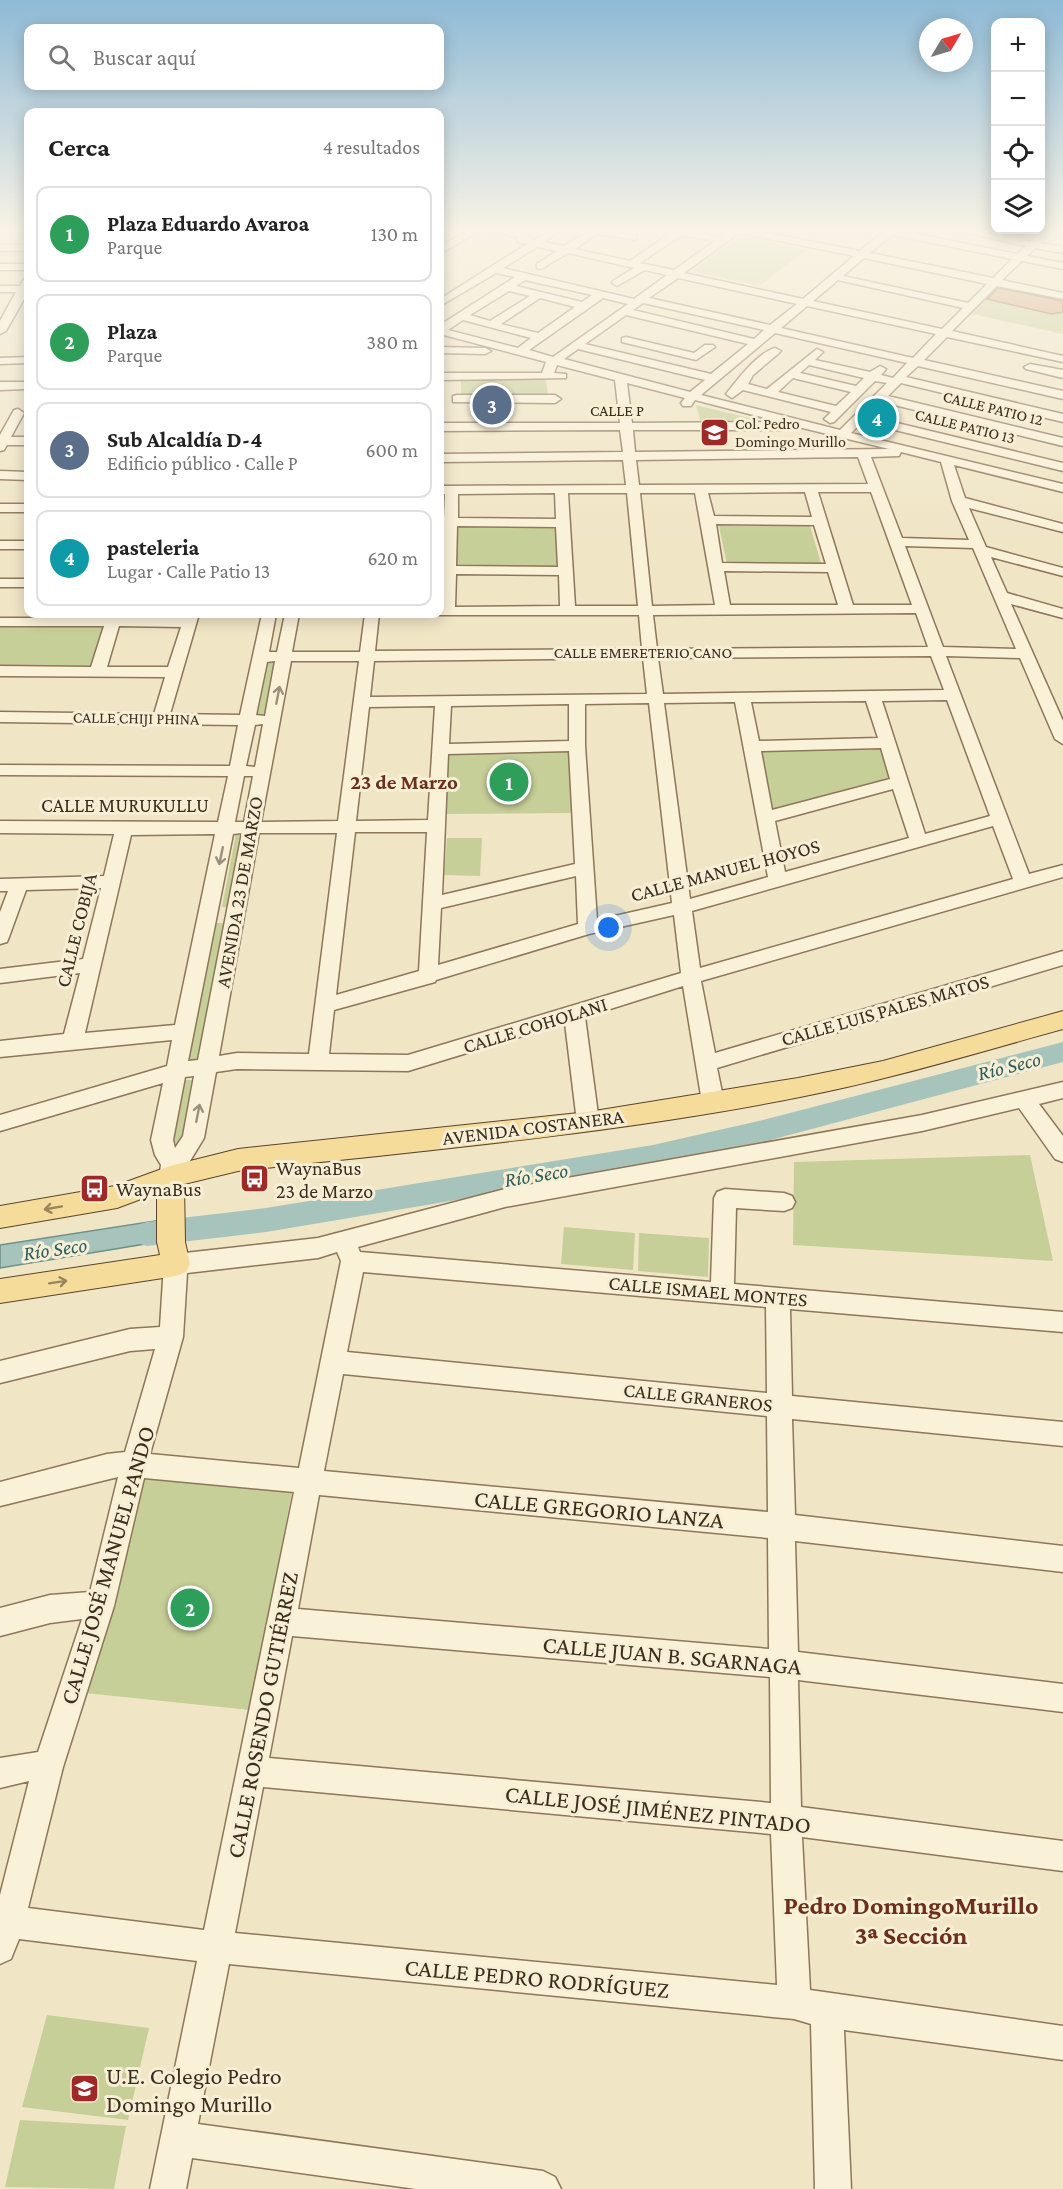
<!DOCTYPE html>
<html lang="es">
<head>
<meta charset="utf-8">
<style>
	:root { --surface:#fff; --page:#f2f2f2; --text:#222; --muted:#767676; --line:#e0e0e0; --accent:#0b8043 }
	body { margin:0; font-family:"Crimson Pro",serif; background:var(--page); color:var(--text) }
	.controls { position:absolute; right:18px; top:18px; display:grid; overflow:hidden; border-radius:12px; box-shadow:0 3px 15px #0003 }
	.controls button { width:54px; height:54px; display:grid; place-items:center; padding:0; border:0; border-bottom:2px solid var(--line); background:var(--surface); color:var(--text); font:30px sans-serif }
	.compass { position:absolute; left:919px; top:18px; width:54px; height:54px; border-radius:50%; background:var(--surface); box-shadow:0 3px 15px #0003; rotate:52deg }
	.you { position:absolute; left:609px; top:928px; width:21px; height:21px; margin:-15px; border:4px solid #fff; border-radius:50%; background:#1a73e8; box-shadow:0 0 0 9px #1a73e833 }
	.badge { display:grid; place-items:center; width:39px; height:39px; border-radius:50%; background:var(--accent); color:#fff; font-size:20px; font-weight:700 }
	.pin { position:absolute; translate:-50% -50%; border:3px solid #fff; box-shadow:0 2px 6px #0006 }
	.list { margin:0; padding:0; list-style:none }
	h2 { display:flex; justify-content:space-between; align-items:center; height:78px; margin:0; padding:0 24px; font-size:26px }
	h2 small { font-size:20px; font-weight:400; color:var(--muted) }
	.list li { display:grid; grid-template-columns:39px 1fr auto; gap:18px; align-items:center; box-sizing:border-box; height:96px; margin:0 12px 12px; padding:0 12px; border:2px solid var(--line); border-radius:12px }
	.list b { display:block; font-size:22px; white-space:nowrap }
	.list p { margin:0; font-size:20px; white-space:nowrap; color:var(--muted) }
	.list em { font-size:20px; font-style:normal; color:var(--muted) }
	.icon { flex:none; width:33px; height:33px; fill:none; stroke:currentColor; stroke-width:2; stroke-linecap:round; stroke-linejoin:round }
	.map { position:relative; flex:none; width:1063px; height:2189px; overflow:hidden }
	.search { position:absolute; background:var(--surface); box-shadow:0 3px 15px #0003; left:24px; top:24px; width:420px; height:66px; display:flex; align-items:center; gap:15px; box-sizing:border-box; padding:0 21px; border-radius:12px; color:var(--muted); font-size:22px }
	.panel { position:absolute; background:var(--surface); box-shadow:0 3px 15px #0003; left:24px; top:108px; width:420px; height:510px; border-radius:12px }
	.map>svg:first-child { display:block }
</style>
</head>
<body>
<div class="map">
<svg width="1063" height="2189" viewBox="0 0 1063 2189">
	<rect width="100%" height="100%" fill="#f0e5c5"/>
	<path fill="#c7cf98" d="M741 236 806 250 759 286 692 271Z
		M1036 293 1048 295 1036 310 1052 314 1063 301V334L968 313 982 298 1022 307Z
		M546 379 548 397H461V380Z
		M696 405 774 424 702 426Z
		M562 525 565 567H456L458 526Z
		M719 526H810L821 563 727 565Z
		M109 624 94 668 0 669V625Z
		M267 663H275L266 716H257Z
		M569 748 573 813 444 814 447 750Z
		M883 748 894 778 774 811 758 750Z
		M236 833H243L228 907H222Z
		M447 838H482L480 876 444 875Z
		M214 923H224L198 1060H188Z
		M184 1080H192L181 1143H173Z
		M1030 1155 1053 1261 793 1245 794 1162Z
		M564 1227 635 1233 633 1270 561 1264Z
		M639 1233 709 1238 708 1277 638 1271Z
		M146 1475 293 1486 250 1710 85 1693Z
		M47 2015 149 2028 128 2120 22 2107Z
		M20 2120 126 2126 114 2189 5 2187Z"/>
	<path fill="#a7c4bc" stroke="#6c938a" stroke-width="1.5" d="M161 1220 163 1241 0 1268V1245Z"/>
	<g fill="none" stroke-linecap="round" stroke-linejoin="round">
		<path fill="#a7c4bc" fill-rule="evenodd" d="M1063 1042V1062L763 1142 653 1167 266 1232 147 1246 137 1243 132 1234 137 1225 147 1222 266 1208 653 1145 763 1120Z"/>
	</g>
	<path fill="#d0a079" stroke="#8d603e" stroke-width="1.5" d="M998 288 1063 301V312L1052 314 987 299Z"/>
	<g fill="none" stroke-linecap="round" stroke-linejoin="round">
		<defs>
			<path id="minor" d="M14 230H28V235L16 232Z
				M469 230H481L440 254V247Z
				M491 230C509 229 523 231 534 240L550 230H562L544 242 564 246 587 232 586 230H605L632 235 636 236V240L597 234 575 249 630 261 672 232 669 230H688L721 237 731 230H754L860 251 882 233 875 230H897L1017 254 1026 246 956 230H975L1031 241 1042 230H1052L1040 243 1063 247V253L1035 248 1027 256 1063 263V269L1022 261 1002 280 1063 293V299L997 286 952 331 1063 356V362L947 337 924 360 1063 391V399L918 366 906 377 1063 414V422L901 383 888 396 1063 438V446L882 402 868 416 1063 463V471L862 422 851 433 1063 484V492L954 465 965 498 1063 524V532L969 508 986 547 1063 568V576L991 557 1007 593 1063 609V618L1011 604 1063 721V744L1055 739 1020 658 946 656 1029 874 1063 865V877L701 981 715 1053 1063 951V965L717 1068 724 1102 720 1108 713 1110 706 1108 702 1102 683 986 585 1017 599 1122 596 1128 588 1130 580 1128 577 1122 565 1023 408 1071 237 1069 216 1072 204 1138 190 1161 182 1167 178 1183 170 1186 162 1183 159 1177 161 1165 155 1155 151 1140 163 1083 0 1131V1115L167 1066 172 1040 0 1057V1041L64 1034 80 973 0 983V969L83 959 101 888 26 890 9 937 7 942 0 944V912L8 891H0V879L104 876 114 834 0 833V821L218 822 228 776 0 775V765L230 766 238 725 0 722V712L154 714 165 677 0 676V666L91 667 104 626H0V618H183L185 614H199L170 714 240 715 262 614H276L269 652H277L285 614H299L292 652H360L365 614H379L375 651 642 649 639 615H440L434 614H440L445 494H440V486L626 485 623 460 440 462V454L623 452 620 430 440 431V423H620L615 380 557 365 554 373 566 374V378L440 380V373H542L546 362 440 334V325L515 277 496 273 440 306V299L527 244 517 242 518 238ZM739 233H740L854 256 803 299 684 273ZM682 235 715 241 674 270 640 263ZM892 235 1012 259 993 278 870 253ZM537 247 557 251 537 264V268L541 269 568 253 634 268 613 281 612 283 617 286 645 270 667 275 634 299 503 268ZM864 258 987 284 968 303 843 276ZM678 278 797 304 770 325 649 298ZM525 280 592 295 582 302 516 286ZM838 280 963 308 942 329 813 301ZM509 291 530 296 490 321 470 315ZM540 298 575 307 538 333 501 324ZM603 298 628 304 553 357 529 350ZM643 303 764 330 754 339 633 310ZM807 306 936 334 913 358 781 328ZM626 315 748 344 711 374 585 344ZM463 320 531 338 518 348 448 330ZM775 333 907 363 893 378 881 375 886 369 880 366 870 372 815 360 823 352 817 349 767 389 748 384 753 375 779 353 781 351 775 348C757 353 737 380 726 394L732 398 743 390 831 412 824 419 830 423 834 422 875 381 887 383 840 430 701 395ZM578 349 705 380 690 392 564 359ZM809 365 864 378 856 386 800 373ZM793 378 851 392 836 406 778 392ZM627 383 685 398 681 403 683 406H691L695 400 780 422 632 423ZM786 424 889 449 635 452 633 430H781L785 429ZM901 452 941 462 952 501 969 540 902 538 871 457 899 456ZM858 457 868 484 639 485 636 460ZM805 492 812 517 714 516 708 493ZM818 492H871L912 605H853ZM555 493 556 519 458 518V494ZM568 493H627L638 606H575ZM640 493H695L715 605 652 606ZM716 524 814 525 826 564 722 563ZM457 526 556 527 558 567 456 566ZM905 546 973 548 1016 649 943 647ZM724 571 828 572 838 605H730ZM456 574 559 575 560 606 455 607ZM916 613 928 647 657 649 653 615ZM119 626 181 627 168 667H107ZM931 656 944 690 663 694 658 658ZM643 658 647 694 370 697 374 661ZM275 661 265 716 256 715 267 662ZM291 661H359L338 821 261 822ZM947 700 990 816 925 834 882 701ZM866 701 878 738 759 741 751 702ZM735 702 768 877 690 899 664 703ZM649 703 672 903 597 920 585 746V704ZM569 704V741L449 744 451 706ZM435 706 428 820 356 821 369 707ZM263 724 255 767 246 766 255 725ZM881 748 890 779 772 810 761 751ZM569 751 575 864 442 895 448 754ZM244 776H253L244 822H235ZM893 789 909 838 785 872 775 821ZM993 826 1013 879 700 968 692 911ZM355 832H427L419 971 336 995ZM242 833 198 1060 188 1061 233 834ZM259 833H337L309 1054 237 1053 219 1056ZM215 834 175 1025 85 1033 131 835ZM576 876 578 924 438 965 441 908ZM674 915 681 973 408 1055 329 1054 334 1010 435 982 436 980 589 934ZM194 1076 183 1136 175 1148 173 1140 185 1077Z
				M0 245H28V251H0Z
				M0 264H28V270H0Z
				M28 278V292L6 331 0 334V321L16 292H0V286H20L24 279Z
				M626 337 694 353 705 345H713L715 347 696 360 622 342V338Z
				M440 347 485 348 491 351 485 354 440 353Z
				M28 357V363L0 364V358Z
				M1030 364 1063 370V378L1026 369 1024 367Z
				M0 382H28V389L0 390Z
				M457 395H555L561 399 555 403 453 402V396Z
				M18 409 24 413 11 437H28V445H7L4 450 0 451V435L14 410Z
				M0 471 28 472V480L0 479Z
				M0 504H28V512H0Z
				M0 541H28V549H0Z
				M0 579H28V587H0Z
				M1063 1082V1098L1039 1104 1063 1136V1162L1055 1159 1019 1108 922 1131 505 1207 358 1247 360 1252 711 1282 714 1198 717 1192 725 1189 784 1193 792 1196 795 1202 792 1208 784 1211 736 1208 734 1284 1063 1312V1332L790 1309 792 1396 1063 1422V1446L792 1419 795 1515 1063 1546V1572L795 1541 798 1652 1063 1684V1712L798 1680 801 1807 1063 1841V1871L802 1837 810 1990 1063 2026V2060L844 2030 851 2189H815L811 2024 794 2019 229 1964 198 2124 543 2171 555 2177 561 2189H416L192 2158 186 2189H150L197 1961 19 1939 11 1959 0 1964V1895L29 1781 0 1788V1758L38 1752 82 1619 50 1623 0 1636V1608L50 1595 90 1592 118 1477 0 1506V1482L107 1454 125 1452 155 1349 130 1351 0 1383V1361L130 1329 160 1327 164 1264 168 1257 176 1254 318 1238 505 1189 922 1115ZM337 1252 341 1261 299 1468 150 1454 183 1337 187 1273 318 1258ZM363 1272 766 1307 767 1393 347 1352ZM343 1374 767 1416 768 1512 324 1471ZM144 1478 294 1492 204 1930 28 1908 63 1767 114 1606ZM319 1495 768 1538 769 1649 298 1609ZM292 1636 770 1677 771 1803 269 1758ZM263 1787 771 1834 777 1985 235 1933Z"/>
			<path id="major" d="M1063 1011V1029C976 1053 889 1080 800 1097 615 1134 426 1150 238 1171L184 1184 185 1242 190 1264 186 1272 176 1276 0 1303V1279L160 1255 157 1242V1193L117 1208 0 1228V1206L115 1186 170 1166 238 1149 588 1112 798 1078 883 1061Z"/>
		</defs>
		<use href="#minor" stroke="#8d765a" stroke-width="3"/>
		<use href="#major" stroke="#5a442e" stroke-width="2"/>
		<use href="#minor" fill="#faf1d9" fill-rule="evenodd"/>
		<use href="#major" fill="#f5dc9b" fill-rule="evenodd"/>
	</g>
	<defs><path id="oneway-shaft" d="M-6 0H5M1.5-3L5.5 0L1.5 3" fill="none" stroke-width="1.6" stroke-linecap="round" stroke-linejoin="round" transform="scale(1.5)"/></defs>
	<g stroke="#9b907c">
		<use href="#oneway-shaft" transform="translate(278 695) rotate(-79)"/>
		<use href="#oneway-shaft" transform="translate(221 856) rotate(102)"/>
		<use href="#oneway-shaft" transform="translate(198 1113) rotate(-79)"/>
	</g>
	<g stroke="#98855c">
		<use href="#oneway-shaft" transform="translate(53 1208) rotate(170)"/>
		<use href="#oneway-shaft" transform="translate(58 1282) rotate(-9)"/>
	</g>
	<linearGradient id="sky" x2="0" y2="1"><stop stop-color="#8ebad6"/><stop offset="0.43" stop-color="#f8f3e5"/><stop offset="1" stop-color="#f8f3e5" stop-opacity="0"/></linearGradient>
	<rect width="1063" height="536" fill="url(#sky)"/>
	<defs>
		<symbol id="school-square" viewBox="-11 -11 22 22"><rect x="-9" y="-9" width="18" height="18" rx="4" fill="#9f2926" stroke="#f7efd5"/><path d="M0-5L7-2L0 1L-7-2ZM-4 1L0 2.5L4 1V4Q0 6-4 4Z" fill="#fff"/></symbol>
		<symbol id="bus-square" viewBox="-11 -11 22 22"><rect x="-9" y="-9" width="18" height="18" rx="4" fill="#9f2926" stroke="#f7efd5"/><path d="M-5-6H5V4H4V6H2V4H-2V6H-4V4H-5ZM-3.5-4V0h7V-4ZM-3.5 1.2v1.5H-2V1.2ZM2 1.2v1.5H3.5V1.2Z" fill="#fff"/></symbol>
	</defs>
	<g fill-rule="evenodd">
		<use href="#school-square" x="698" y="416" width="33" height="33"/>
		<use href="#bus-square" x="238" y="1162" width="33" height="33"/>
		<use href="#bus-square" x="78" y="1172" width="33" height="33"/>
		<use href="#school-square" x="68" y="2072" width="33" height="33"/>
	</g>
	<g text-anchor="middle" dominant-baseline="central" stroke-width="6" stroke-linejoin="round" paint-order="stroke">
		<g font-size="16" fill="#3c2e1e" stroke="#f7efd5">
			<text transform="translate(993 408) rotate(14)">CALLE PATIO 12</text>
			<text x="617" y="410">CALLE P</text>
			<text transform="translate(965 426) rotate(14)">CALLE PATIO 13</text>
			<text x="643" y="652">CALLE EMERETERIO CANO</text>
			<text transform="translate(136 718) rotate(1)">CALLE CHIJI PHINA</text>
		</g>
		<g font-size="16" fill="#3c2e1e" stroke="#f7efd5" text-anchor="start">
			<text x="735" y="423">Col. Pedro<tspan x="735" dy="18">Domingo Murillo</tspan></text>
		</g>
		<g font-size="20" fill="#3c2e1e" stroke="#f7efd5">
			<text x="125" y="805">CALLE MURUKULLU</text>
			<text transform="translate(725 870) rotate(-15)">CALLE MANUEL HOYOS</text>
			<text transform="translate(239 892) rotate(-80)">AVENIDA 23 DE MARZO</text>
			<text transform="translate(76 930) rotate(-76)">CALLE COBIJA</text>
			<text transform="translate(885 1010) rotate(-16)">CALLE LUIS PALES MATOS</text>
			<text transform="translate(535 1025) rotate(-17)">CALLE COHOLANI</text>
			<text transform="translate(533 1127) rotate(-7)">AVENIDA COSTANERA</text>
			<text transform="translate(708 1291) rotate(5)">CALLE ISMAEL MONTES</text>
			<text transform="translate(698 1397) rotate(6)">CALLE GRANEROS</text>
		</g>
		<g font-size="20" fill="#3c2e1e" stroke="#f7efd5" text-anchor="start">
			<text x="276" y="1168">WaynaBus<tspan x="276" dy="23">23 de Marzo</tspan></text>
			<text x="116" y="1189">WaynaBus</text>
		</g>
		<g font-size="21" font-weight="bold" fill="#6b2f1b" stroke="#f7efd5">
			<text x="404" y="782">23 de Marzo</text>
		</g>
		<g font-size="21" font-style="italic" fill="#2d5c5b" stroke="#f7efd5">
			<text transform="translate(1009 1066) rotate(-14)">Río Seco</text>
			<text transform="translate(536 1175) rotate(-9)">Río Seco</text>
			<text transform="translate(55 1249) rotate(-8)">Río Seco</text>
		</g>
		<g font-size="24" fill="#3c2e1e" stroke="#f7efd5">
			<text transform="translate(599 1509) rotate(5)">CALLE GREGORIO LANZA</text>
			<text transform="translate(107 1565) rotate(-74)">CALLE JOSÉ MANUEL PANDO</text>
			<text transform="translate(672 1655) rotate(5)">CALLE JUAN B. SGARNAGA</text>
			<text transform="translate(262 1715) rotate(-79)">CALLE ROSENDO GUTIÉRREZ</text>
			<text transform="translate(658 1809) rotate(6)">CALLE JOSÉ JIMÉNEZ PINTADO</text>
			<text transform="translate(537 1978) rotate(5)">CALLE PEDRO RODRÍGUEZ</text>
		</g>
		<g font-size="24" fill="#3c2e1e" stroke="#f7efd5" text-anchor="start">
			<text x="106" y="2075">U.E. Colegio Pedro<tspan x="106" dy="28">Domingo Murillo</tspan></text>
		</g>
		<g font-size="26" font-weight="bold" fill="#6b2f1b" stroke="#f7efd5">
			<text x="911" y="1905">Pedro DomingoMurillo<tspan x="911" dy="30">3ª Sección</tspan></text>
		</g>
	</g>
</svg>
<div class="controls">
<button>+</button>
<button>−</button>
<button><svg class="icon" aria-label="locate" viewBox="0 0 24 24"><circle cx="12" cy="12" r="6"/><path d="M12 2v4M12 18v4M2 12h4M18 12h4"/></svg></button>
<button><svg class="icon" aria-label="layers" viewBox="0 0 24 24"><path d="M12 4l9 5-9 5-9-5zM3 14l9 5 9-5"/></svg></button>
</div>
<svg class="compass" viewBox="-18 -18 36 36"><path d="M0-13l5 13h-10z" fill="#e53935"/><path d="M0 13l5-13h-10z" fill="#767676"/></svg>
<div class="you"></div>
<div class="pin badge" style="left:509px;top:782px;background:#2e9e5b">1</div>
<div class="pin badge" style="left:190px;top:1608px;background:#2e9e5b">2</div>
<div class="pin badge" style="left:492px;top:405px;background:#5c6f8a">3</div>
<div class="pin badge" style="left:877px;top:418px;background:#0f9aa8">4</div>
<div class="search"><svg class="icon" aria-label="search" viewBox="0 0 24 24"><circle cx="10" cy="10" r="6"/><path d="M15 15l6 6"/></svg>Buscar aquí</div>
<section class="panel">
<h2>Cerca<small>4 resultados</small></h2>
<ul class="list">
<li><span class="badge" style="background:#2e9e5b">1</span><div><b>Plaza Eduardo Avaroa</b><p>Parque</p></div><em>130 m</em></li>
<li><span class="badge" style="background:#2e9e5b">2</span><div><b>Plaza</b><p>Parque</p></div><em>380 m</em></li>
<li><span class="badge" style="background:#5c6f8a">3</span><div><b>Sub Alcaldía D-4</b><p>Edificio público · Calle P</p></div><em>600 m</em></li>
<li><span class="badge" style="background:#0f9aa8">4</span><div><b>pasteleria</b><p>Lugar · Calle Patio 13</p></div><em>620 m</em></li>
</ul>
</section>
</div>
</body>
</html>
